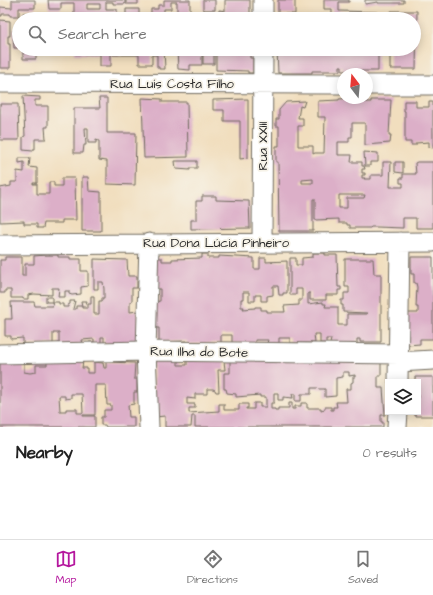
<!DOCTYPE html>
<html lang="en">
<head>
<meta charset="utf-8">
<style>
	:root { --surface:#fff; --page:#f6f6f6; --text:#222; --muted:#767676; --line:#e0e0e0; --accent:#b5179e }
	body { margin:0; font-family:"Architects Daughter",sans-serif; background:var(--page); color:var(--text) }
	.controls { position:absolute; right:12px; bottom:12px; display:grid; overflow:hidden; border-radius:0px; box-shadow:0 2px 10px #0003 }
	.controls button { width:36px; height:36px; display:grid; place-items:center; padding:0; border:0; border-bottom:1px solid var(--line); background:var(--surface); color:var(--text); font:20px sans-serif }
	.compass { position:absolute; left:337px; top:68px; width:36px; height:36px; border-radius:50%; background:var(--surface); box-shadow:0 2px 10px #0003; rotate:344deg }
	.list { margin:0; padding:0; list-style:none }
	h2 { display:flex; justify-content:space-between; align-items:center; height:52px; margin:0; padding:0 16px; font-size:17px }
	h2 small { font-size:13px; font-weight:400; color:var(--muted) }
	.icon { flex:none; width:22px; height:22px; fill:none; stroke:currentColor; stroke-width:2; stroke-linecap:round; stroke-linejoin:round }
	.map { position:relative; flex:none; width:433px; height:427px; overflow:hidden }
	.search { position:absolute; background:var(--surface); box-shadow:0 2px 10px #0003; left:12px; right:12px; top:12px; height:44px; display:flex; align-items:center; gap:10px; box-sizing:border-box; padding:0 14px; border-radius:22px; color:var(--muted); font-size:15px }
	.sheet { height:112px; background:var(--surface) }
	nav { display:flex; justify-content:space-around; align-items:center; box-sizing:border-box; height:56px; border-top:1px solid var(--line); background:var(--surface); font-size:11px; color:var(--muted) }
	nav a { display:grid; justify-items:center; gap:2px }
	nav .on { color:var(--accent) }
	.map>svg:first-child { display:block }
</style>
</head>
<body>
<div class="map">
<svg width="433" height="427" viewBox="0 0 433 427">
	<rect width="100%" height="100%" fill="#f7f3e8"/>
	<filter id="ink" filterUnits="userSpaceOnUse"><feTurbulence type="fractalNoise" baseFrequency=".025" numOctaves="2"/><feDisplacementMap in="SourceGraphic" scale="8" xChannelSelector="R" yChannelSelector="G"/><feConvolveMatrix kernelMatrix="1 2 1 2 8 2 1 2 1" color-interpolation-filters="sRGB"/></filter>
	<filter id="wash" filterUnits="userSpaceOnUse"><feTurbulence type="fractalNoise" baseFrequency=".012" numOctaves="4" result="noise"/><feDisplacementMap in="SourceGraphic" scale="16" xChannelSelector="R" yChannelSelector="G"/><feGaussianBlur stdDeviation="0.9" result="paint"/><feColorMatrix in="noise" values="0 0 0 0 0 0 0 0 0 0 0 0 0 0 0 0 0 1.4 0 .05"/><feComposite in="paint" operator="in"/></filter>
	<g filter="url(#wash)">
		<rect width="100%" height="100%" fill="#f1debe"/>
		<g id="blocks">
			<path fill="#dcafc8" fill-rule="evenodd" d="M12 0H35V8H19V16H10V14H2V16H0V7L12 8Z
				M48 0H125V4H113V2H106V9H117V16H126V9H139V15H151V9H158V5H164V0H190V13H203V19H177V2H171V9H164V19H100V17L87 16V19H81L82 16H74V3H61V9H49ZM87 4H100V9H87Z
				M126 0H138V4H126Z
				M203 0H215V10H203Z
				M225 0H250V19H219V10L225 11Z
				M278 0H295V14H278Z
				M324 0H349V2H339V11L377 12 378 19H332V9H324Z
				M365 0H404V3H378V2L365 4Z
				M391 11H417L416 69H390V49H414V19H390Z
				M23 13H35V19H23Z
				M0 20 10 21V36H8V44H10V68H0Z
				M13 30H19V48H14Z
				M23 49H36V59H23Z
				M75 49H164L165 69H159V67H157V55H152V64H139V55H113V54H111V66H100V54H75Z
				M177 49H214V64H203V54H202V65H190V70L178 69Z
				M216 49H250V58H253V73H248V71L216 70Z
				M277 49H378V71H342V66H340V71H312V73H278Z
				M23 96 40 97V100H35V106H48V127H45L46 139H35V149H33V151L23 150V137L25 136Z
				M99 98H107V133H136L135 185 107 184V161L99 160V141L96 140V143H88V128H85L86 145H84L83 153H74V108H100Z
				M142 98 162 99V102H187L188 157 144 158Z
				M355 98H365L364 102H371V100H391L389 135H391L390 143 365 145V123H352V137H349V142H338V155H352L351 162H362V166H364L365 169H362V173H365V175H362V178H365L364 179H371V175H383V162H391L390 187H403V183H400V178H403V174H416L415 163 417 162H433V228H416V218H403V228L377 227H371L370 228H350V225H347V223H339V219L315 220V199H313V231H279L278 162H276V146H279V126H276V119H279V110L286 102 305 101 303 107 300 106 298 118H303V126H298V146H313V154L315 153H324L325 117H318V101L339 100V99ZM313 179V183H302V180ZM339 195H365L364 198H347V208H339Z
				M248 99V158L240 159V121H224V110H213V100Z
				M404 101H416V107H429V102H433V148L429 147V142L416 143V145H411V142H405V111H404Z
				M0 104H18L19 140H0Z
				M364 152 378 153V162H370V166H365Z
				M19 158H30L29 167 37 168V183H33V184H37V194H49V182H54V186H62V178H75L76 220H62V223H44L43 228H37V224H24V221L0 222V188L11 186V182H17V171L24 172V162L19 163Z
				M175 161H197V168H190V170L176 169Z
				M395 162H403V173L395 172Z
				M82 177H88L89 191 101 192V231H82Z
				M202 196H216V200L249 201 250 228 191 229V220H196V201H202Z
				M313 253H325V255H337L338 287H341V290H338V295H326V300H310V293H308V304L323 302V304H326L325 307H338V325H347V314H367V313L343 312V305H341V300H344V293H349V287H345V259H373L374 274H381V342H360V339H357V344H330L331 339H326V343H320V334H314L315 343H290V338H279V343H267L268 340H255V343H232V335H221V343L187 344V341L159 342V328H154V302L160 301V289H156L154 258H162V261H172V259L202 258V254H208V258H219V256L254 258V269H260V258H266V262L287 261V293H283V295H279L278 286H273V295L267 296V301H261V295H255V301H249V292H243V299H241V307H244L243 309 255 308V307H261V310H267V312H285L284 306 299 305V300H302V289H296V295H290V258H296V265H302V258L313 257Z
				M46 255H58V257H70V259H81V271H88V286L81 287V294L72 295 69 294V291H65V297H58L59 288H52V295L34 294 28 295V299H23V298H11V290H5V293H0V260H5V257H22V276H25V264H34V256Z
				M411 257H433V339H420V344L408 345V313H418V307H416L417 287 416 283H414V274H411Z
				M94 259 127 260 128 276H137V288H132V301L130 302V312L137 311V315H139L138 345 104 344V337H101V344H89V342H94V339L82 340 83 344 59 346V333H53V344L23 345V338L11 339V336H5V319H12L11 302H34L35 306H53L52 302H46V297H52V302H59V304H63V307H68V305L70 304V301H75L73 309H76V306H82L81 301H87L85 306H82V308H88V304H91V296H94V314H99V301H102V298H104V289L103 282H98V289H94Z
				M178 359V365H187V360L224 361 225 370H218L219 392H216L215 390 213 389H207V394H195V399L187 398V404H195V408H189V413L219 411V404H224V410H239V404H248V408H246V409H254V403H260V407H266V397H260V395L236 397V394L227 393 226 389H224V373H230V360H381V376H378V388H383L385 415H381V422H383V427H195V416H192L191 427H165V416L155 417 153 361ZM343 372H349V376L355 375V377H353V382L351 383V389H346L347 402H336L337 407H333V410H331V407H325V409L321 410V408H307V403H301V406H295V409H292V403H289V408H278V410H275V409H271V403H274V393H278V400H283V397L293 398 292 394H295V401H301V394H311V388H318V389H325V397L336 396V378L343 377Z
				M83 361 82 368H87V373H94V362L103 363 104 368H106V362L135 363 134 379H137V392H134V404L128 405 129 417H134V427H106L105 425H101V417H104V410H111V405H107L106 385H95V415H83V416H95V427H0V362H24V372L30 373 36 372V365H47V362ZM71 394H82L83 413H77V409H66V411H60L59 396H65V399L71 398Z
				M415 377H433V416H415V412H418V382H415Z"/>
		</g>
	</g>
	<g filter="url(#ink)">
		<use href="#blocks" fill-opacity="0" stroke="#706a5e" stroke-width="1"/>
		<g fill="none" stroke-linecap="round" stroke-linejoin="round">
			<defs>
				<path id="minor" d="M263 0V19
					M0 83 343 84
					M367 85H433
					M262 243 263 49
					M0 245 433 242
					M0 354 146 351 399 354
					M398 362 433 360
					M398 382 400 242
					M149 427 146 351 149 243
					M397 427 398 412"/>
			</defs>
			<use href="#minor" stroke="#706a5e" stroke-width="21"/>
			<use href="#minor" stroke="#fff" stroke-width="19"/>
		</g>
	</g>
	<g text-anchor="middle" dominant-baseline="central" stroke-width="3.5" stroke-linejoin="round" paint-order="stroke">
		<g font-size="13" fill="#2b2b2b" stroke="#f7f3e8">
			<text x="172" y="84">Rua Luís Costa Filho</text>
			<text transform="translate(263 146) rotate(-90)">Rua XXIII</text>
			<text x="216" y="243">Rua Dona Lúcia Pinheiro</text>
			<text transform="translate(199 352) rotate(1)">Rua Ilha do Bote</text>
		</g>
	</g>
</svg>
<div class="controls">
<button><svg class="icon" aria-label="layers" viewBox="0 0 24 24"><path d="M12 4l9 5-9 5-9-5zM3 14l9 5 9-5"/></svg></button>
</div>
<svg class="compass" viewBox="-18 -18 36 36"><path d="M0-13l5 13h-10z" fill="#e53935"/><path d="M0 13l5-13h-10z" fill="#767676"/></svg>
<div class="search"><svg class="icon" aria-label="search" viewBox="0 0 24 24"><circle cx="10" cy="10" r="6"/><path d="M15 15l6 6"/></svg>Search here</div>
</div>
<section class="sheet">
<h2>Nearby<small>0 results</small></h2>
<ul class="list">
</ul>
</section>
<nav>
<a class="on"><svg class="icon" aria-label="map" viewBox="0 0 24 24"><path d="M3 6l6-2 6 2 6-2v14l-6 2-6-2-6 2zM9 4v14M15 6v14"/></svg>Map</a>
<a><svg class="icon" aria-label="directions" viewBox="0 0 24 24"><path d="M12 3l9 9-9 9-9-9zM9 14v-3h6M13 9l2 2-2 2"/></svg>Directions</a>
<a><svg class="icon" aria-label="saved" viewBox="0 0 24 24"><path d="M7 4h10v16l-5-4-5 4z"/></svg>Saved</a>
</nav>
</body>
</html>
